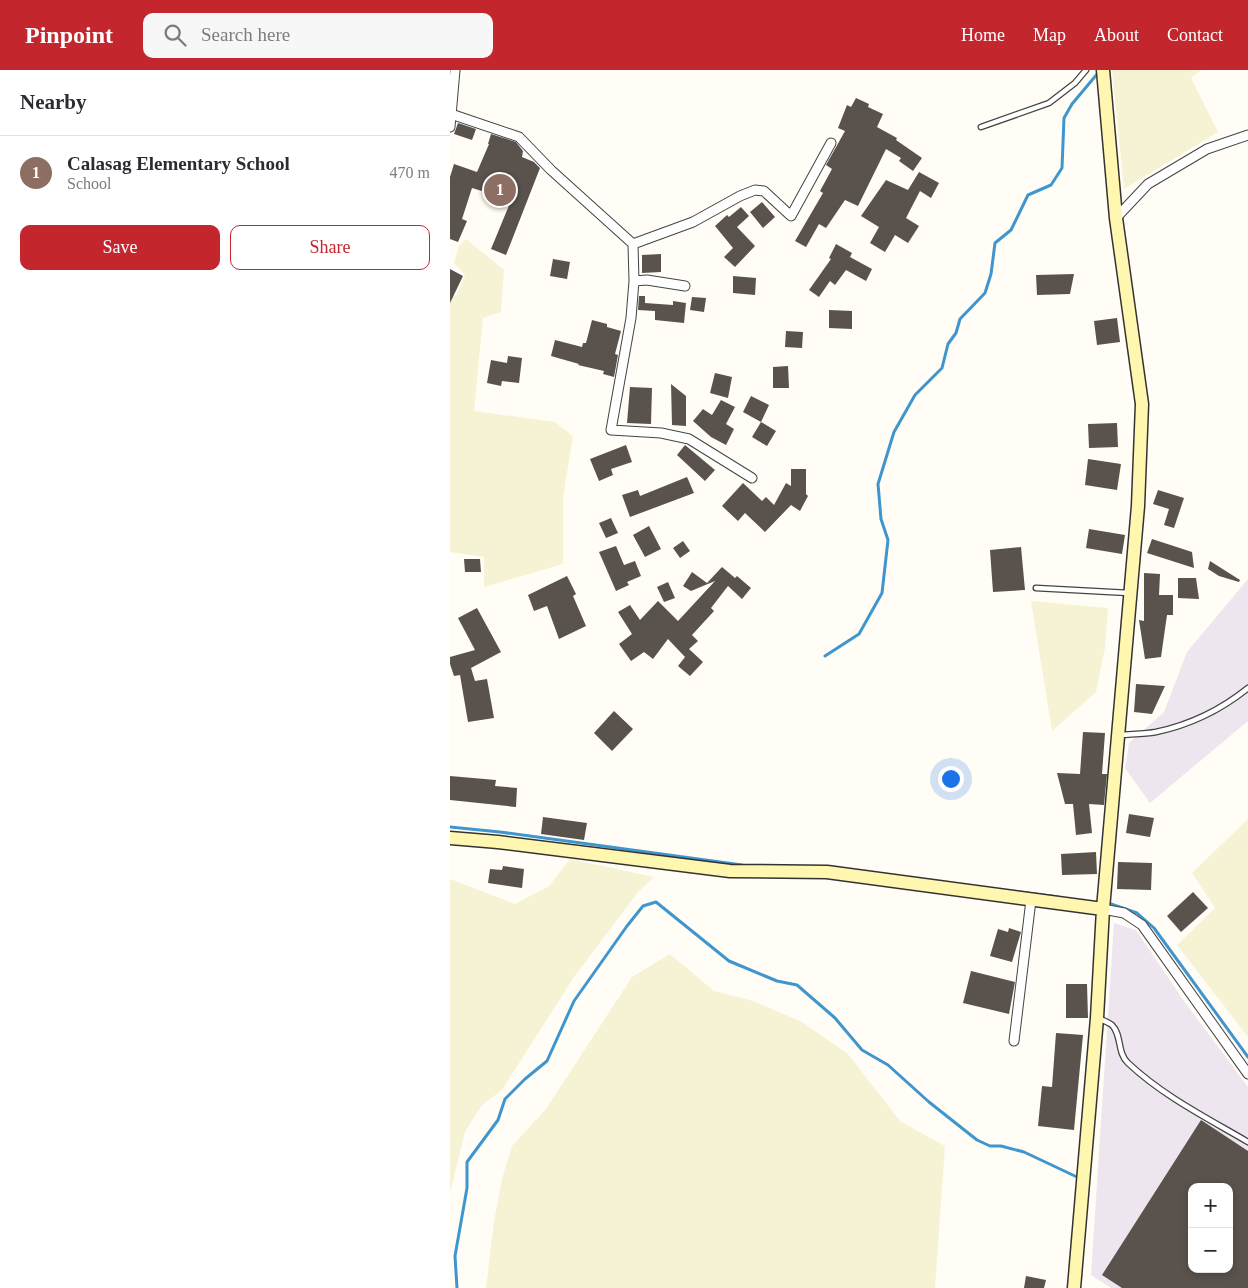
<!DOCTYPE html>
<html lang="en">
<head>
<meta charset="utf-8">
<style>
	:root { --surface:#fff; --page:#f7f7f7; --text:#2b2b33; --muted:#7c7c81; --line:#e1e1e2; --accent:#c4262e }
	body { margin:0; font-family:Georgia,serif; background:var(--page); color:var(--text) }
	.controls { position:absolute; right:15px; bottom:15px; display:grid; overflow:hidden; border-radius:10px; box-shadow:0 2px 8px #0003 }
	.controls button { width:45px; height:45px; display:grid; place-items:center; padding:0; border:0; border-bottom:1px solid var(--line); background:var(--surface); color:var(--text); font:25px sans-serif }
	.you { position:absolute; left:500px; top:708px; width:18px; height:18px; margin:-12px; border:4px solid #fff; border-radius:50%; background:#1a73e8; box-shadow:0 0 0 8px #1a73e833 }
	.badge { display:grid; place-items:center; width:32px; height:32px; border-radius:50%; background:var(--accent); color:#fff; font-size:16px; font-weight:700 }
	.pin { position:absolute; translate:-50% -50%; border:2px solid #fff; box-shadow:0 1px 5px #0006 }
	.list { margin:0; padding:0; list-style:none }
	h2 { display:flex; justify-content:space-between; align-items:center; height:65px; margin:0; padding:0 20px; font-size:21px }
	h2 small { font-size:16px; font-weight:400; color:var(--muted) }
	.list li { display:grid; grid-template-columns:32px 1fr auto; gap:15px; align-items:center; box-sizing:border-box; height:75px; padding:0 20px; border-top:1px solid var(--line) }
	.list b { display:block; font-size:19px; white-space:nowrap }
	.list p { margin:0; font-size:16px; white-space:nowrap; color:var(--muted) }
	.list em { font-size:16px; font-style:normal; color:var(--muted) }
	.actions { display:flex; gap:10px; padding:15px 20px }
	.actions a { flex:1; padding:11px 0; border:1px solid var(--accent); border-radius:10px; text-align:center; font-size:18px; color:var(--accent) }
	.actions .main { background:var(--accent); color:#fff }
	.icon { flex:none; width:28px; height:28px; fill:none; stroke:currentColor; stroke-width:2; stroke-linecap:round; stroke-linejoin:round }
	.map { position:relative; flex:none; width:798px; height:1218px; overflow:hidden }
	header { display:flex; align-items:center; gap:30px; box-sizing:border-box; height:70px; padding:0 25px; background:var(--accent); color:#fff }
	header strong { font-size:24px }
	nav { display:flex; gap:28px; margin-inline-start:auto; font-size:18px }
	.search { width:350px; height:45px; background:var(--page); display:flex; align-items:center; gap:12px; box-sizing:border-box; padding:0 18px; border-radius:10px; color:var(--muted); font-size:19px }
	main { display:flex }
	aside { flex:1; background:var(--surface) }
	.map>svg:first-child { display:block }
</style>
</head>
<body>
<header>
<strong>Pinpoint</strong>
<div class="search"><svg class="icon" aria-label="search" viewBox="0 0 24 24"><circle cx="10" cy="10" r="6"/><path d="M15 15l6 6"/></svg>Search here</div>
<nav><a>Home</a><a>Map</a><a>About</a><a>Contact</a></nav>
</header>
<main>
<aside>
<h2>Nearby<small></small></h2>
<ul class="list">
<li><span class="badge" style="background:#8d6e63">1</span><div><b>Calasag Elementary School</b><p>School</p></div><em>470 m</em></li>
</ul>
<div class="actions"><a class="main">Save</a><a>Share</a></div>
</aside>
<div class="map">
<svg width="798" height="1218" viewBox="0 0 798 1218">
	<rect width="100%" height="100%" fill="#fffdf5"/>
	<path fill="#eee6ef" fill-rule="evenodd" d="M798 509V651L700 733 675 698 679 673 714 642 737 582Z
		M664 853 686 860 734 931 798 1017V1218H661L641 1205ZM742 1117H779V1199H742Z"/>
	<path fill="#f6f3d4" d="M662 0H751L741 8 768 62 674 119Z
		M16 169 54 200 51 242 33 248 24 341 105 352 123 366 113 427V494L34 517V487L0 482V224L6 226 15 205 4 193 9 176Z
		M581 531 658 538 655 578 646 622 602 661Z
		M798 749V967L727 875 765 838 742 803Z
		M120 789 204 807 188 822 124 907 52 1020 32 1035 15 1062 0 1123V809L65 834 99 816Z
		M220 884 264 921 303 931 352 952 398 984 450 1051 495 1076 485 1218H36L44 1151 52 1109 62 1076 96 1039 182 907Z"/>
	<g fill="none" stroke-linecap="round" stroke-linejoin="round">
		<path stroke="#3f96cf" stroke-width="3" d="M375 586 409 564 432 523 438 470 431 449 428 414 444 362 465 325 492 298 498 274 506 263 510 249 535 223 541 204 545 173 561 160 578 125 601 115 612 98 614 48 622 34 648 3
			M0 757 50 762 292 795
			M569 822 608 827
			M661 834 687 843 704 858 798 987
			M7 1218 5 1186 17 1118V1092L48 1050 55 1029 75 1009 97 991 124 931 177 856 193 836 206 832 279 891 327 911 347 915 385 948 412 980 438 995 479 1032 527 1070 540 1076H551L574 1082 627 1107"/>
	</g>
	<path fill="#5a524d" fill-rule="evenodd" d="M406 28 419 34 418 37 433 44 427 57 447 68 446 70 472 88 463 101 449 91 451 88 436 79 408 136 395 130 376 158 369 154 356 177 345 171 373 123 370 121 382 99 376 95 395 61 388 58 397 35 401 37Z
		M8 53 26 59 22 70 4 64Z
		M41 64 66 72 73 81 72 87 84 92 90 98 56 185 41 179 60 133 41 126 42 124 22 118 12 149 17 151 8 172 0 169V107L4 94 27 102 39 74H38Z
		M469 102 489 113 481 128 470 121 456 148 469 156 458 173 445 165 435 182 420 173 429 157 411 146 436 110 458 120Z
		M312 132 325 147 313 158 300 142Z
		M291 137 299 146 287 157 305 176 285 197 274 187 283 178 265 156 277 145 279 147Z
		M386 174 402 183 400 187 422 199 416 211 396 200 385 215 380 211 369 227 359 220 381 189 379 188Z
		M211 184V202L192 203V185Z
		M103 189 120 192 117 209 100 206Z
		M0 199 13 206 0 233Z
		M624 204 620 224 587 225 586 205Z
		M283 206 306 208 305 225 283 223Z
		M189 226H195V233L223 235V231L236 233 234 253 205 250V241L188 240Z
		M242 227 256 228 254 242 240 240Z
		M379 240 402 241V259L379 258Z
		M667 248 670 272 647 275 644 251Z
		M142 250 157 254V257L171 261 165 284 168 285 164 307 153 304 154 301 128 295 129 294 101 286 105 270 132 277 133 273H136Z
		M336 261 353 262 352 278 335 277Z
		M58 286 72 288 69 313 52 311 51 316 37 313 41 290 57 293Z
		M338 296 339 318H323V297Z
		M265 303 282 307 278 328 260 323Z
		M221 314 236 326V356L222 355Z
		M180 317 202 318 201 354 177 353Z
		M301 326 319 335 311 352 293 342Z
		M271 330 285 337 276 354 284 359 276 375 261 367 243 351 253 339 262 345Z
		M311 352 326 361 317 376 302 367Z
		M667 353 668 377 639 378 638 354Z
		M176 375 182 392 161 399 163 405 149 411 140 389Z
		M235 375 265 400 255 411 227 385Z
		M638 389 671 394 667 420 635 415Z
		M341 399H356V424L358 426 350 441 341 435 315 462 295 443 288 451 272 436 293 413 312 431 316 427 324 435 336 413 341 416Z
		M237 407 244 423 180 447 172 425 188 420 190 426Z
		M708 420 734 428 724 458 714 455 719 439 703 434Z
		M161 448 168 463 156 468 149 453Z
		M199 456 211 479 195 487 183 465Z
		M639 459 675 465 672 484 636 478Z
		M702 469 742 482 744 498 697 483Z
		M233 471 240 481 230 488 223 478Z
		M166 476 174 495 185 491 191 506 177 512 179 515 166 521 149 482Z
		M571 477 575 520 543 522 540 480Z
		M14 489H30L31 502H15Z
		M760 491 790 510 789 512 769 506 758 499Z
		M272 497 285 508 287 506 301 518 292 529 278 516 261 538 264 541 242 565 248 571 239 579 253 592 240 606 228 596 235 587 218 569 203 589 194 582 181 591 169 574 182 564 168 542 180 535 190 550 208 531 228 551 265 511 241 521 233 516 242 502 257 513Z
		M694 503 710 504 709 525H723V545H717L711 587 695 589 689 550 694 551Z
		M117 506 126 524 123 526 136 556 109 569 97 536 84 541 78 525Z
		M728 508H746L749 529 728 528Z
		M218 512 225 528 214 532 207 517Z
		M27 538 51 582 21 598 25 611 37 609 44 648 18 652 10 605 4 606 0 594V587L25 580 8 548Z
		M686 614 715 616 702 644 684 642Z
		M164 641 183 659 162 681 144 663Z
		M633 662 655 663 652 704H657L654 735 639 734 642 763 626 765 623 734H615L607 703 630 704Z
		M0 706 46 710 45 716 67 718 66 737 0 730Z
		M679 744 704 748 700 767 676 763Z
		M93 747 137 753 134 770 91 764Z
		M646 782 647 804 612 805 611 784Z
		M668 792 702 793 701 820 667 819Z
		M53 796 74 799 72 818 38 813 40 799 52 800Z
		M743 822 758 838 731 862 717 846Z
		M559 858 571 862 562 892 540 886 548 859 558 862Z
		M521 901 565 912 559 944 513 933Z
		M616 914H637L638 948H616Z
		M606 963 633 965 624 1060 588 1056 592 1016 602 1017Z
		M751 1050 798 1081V1218H672L652 1205ZM742 1117H779V1199H742Z
		M576 1206 596 1210 594 1218H574Z"/>
	<g fill="none" stroke-linecap="round" stroke-linejoin="round">
		<defs>
			<path id="lane" d="M531 57 599 33 625 13 636 0
				M586 518 679 523
				M670 665C682 664 695 664 706 662 739 655 772 639 798 618
				M648 948C652 950 658 952 662 955 672 965 667 983 678 993 713 1026 757 1048 798 1072"/>
			<path id="street" d="M1 44 69 67 101 100 183 174 184 211 181 248 161 360 211 363 239 369 302 408
				M0 57 5 0
				M666 148 698 114 757 79 798 65
				M183 174 243 152 290 126 305 120 314 121 341 146 381 73
				M184 211 197 210 235 216
				M653 839 674 843 692 855 798 1004
				M564 971 581 830"/>
			<path id="secondary" d="M0 768 48 772 280 801 377 802 653 839
				M624 1218 647 948 653 839 688 436 692 334 666 148 653 0"/>
		</defs>
		<use href="#lane" stroke="#444" stroke-width="7"/>
		<use href="#street" stroke="#444" stroke-width="11"/>
		<use href="#secondary" stroke="#333" stroke-width="15"/>
		<use href="#lane" stroke="#fff" stroke-width="4.5"/>
		<use href="#street" stroke="#fff" stroke-width="9"/>
		<use href="#secondary" stroke="#fff6b0" stroke-width="12"/>
	</g>
</svg>
<div class="controls">
<button>+</button>
<button>−</button>
</div>
<div class="you"></div>
<div class="pin badge" style="left:50px;top:120px;background:#8d6e63">1</div>
</div>
</main>
</body>
</html>
